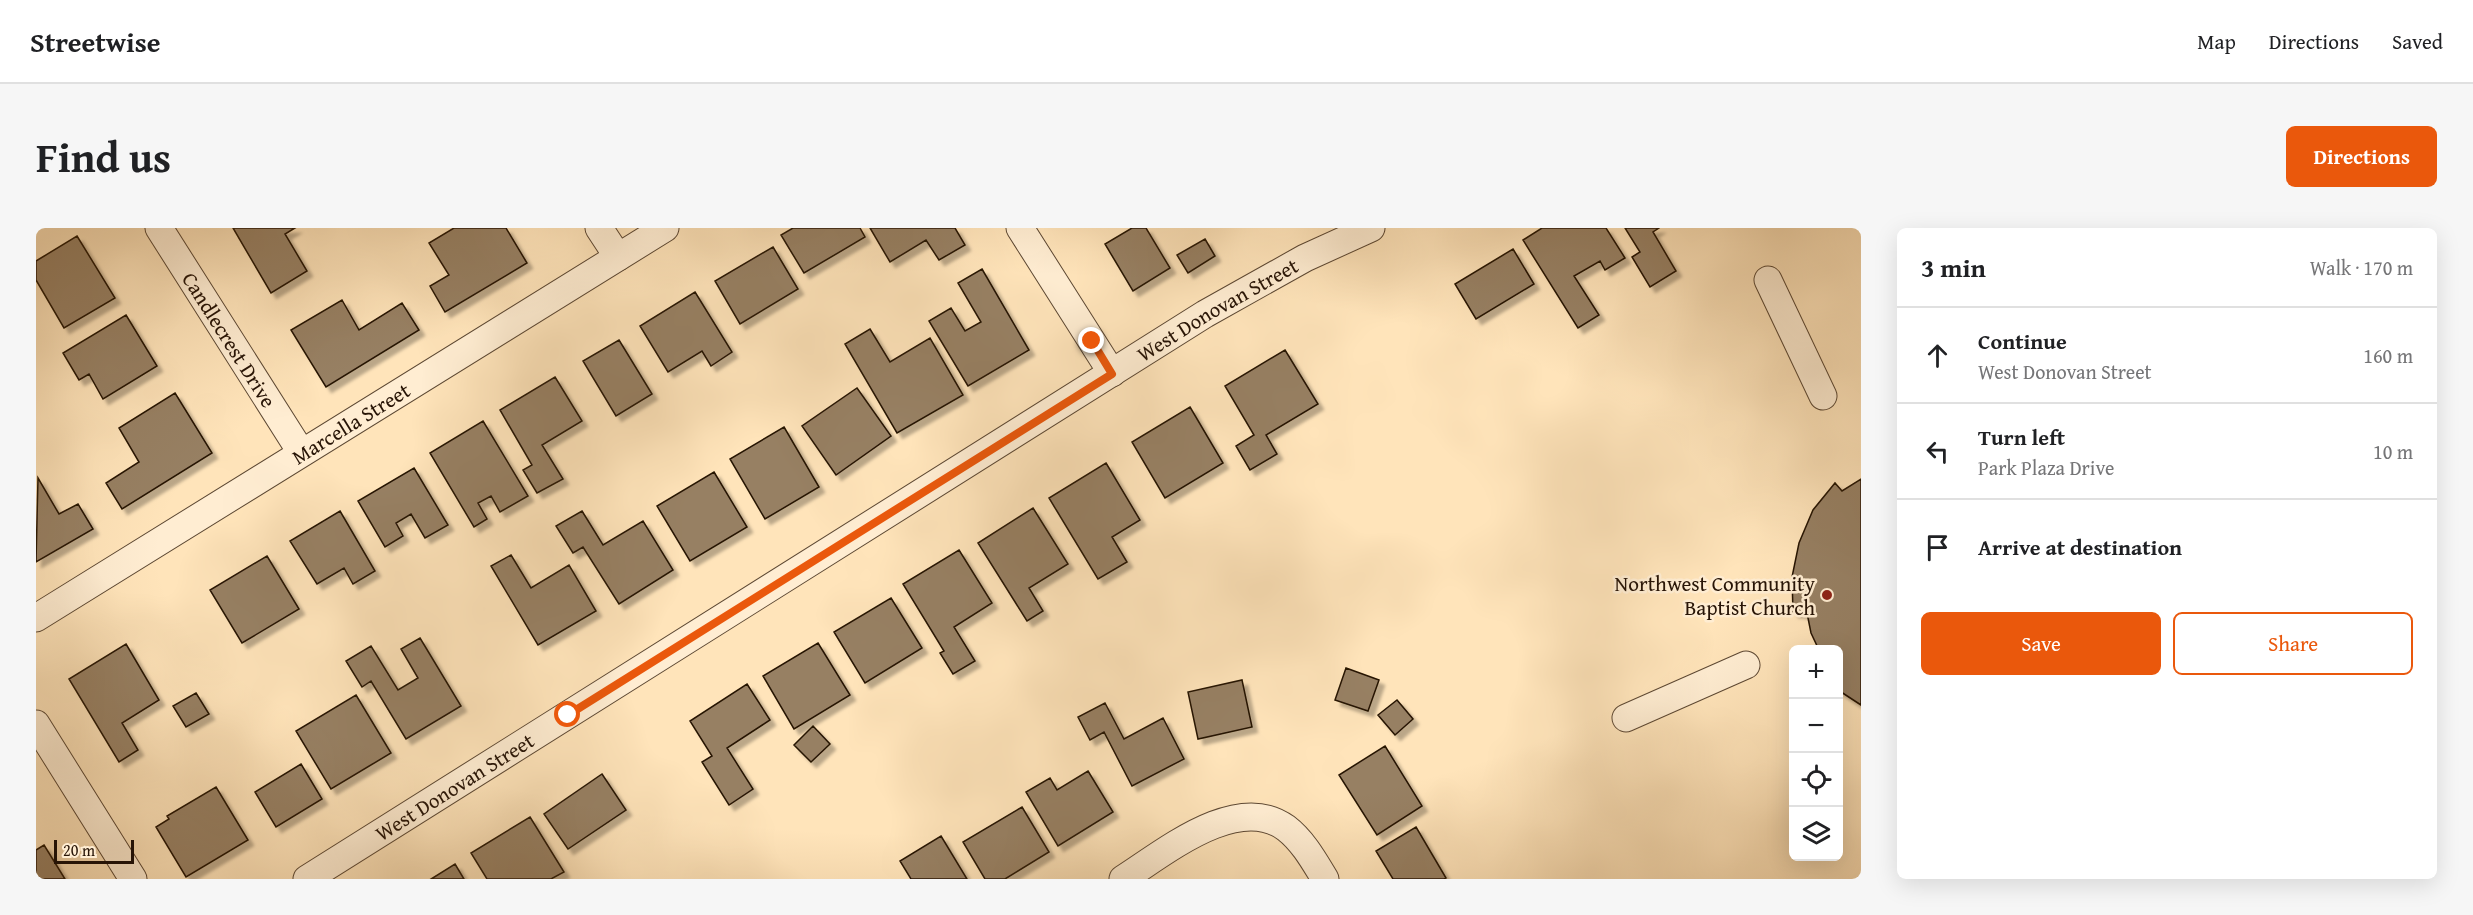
<!DOCTYPE html>
<html lang="en">
<head>
<meta charset="utf-8">
<style>
	:root { --surface:#fff; --page:#f6f6f6; --text:#202124; --muted:#757577; --line:#e0e0e0; --accent:#ea580c }
	body { margin:0; font-family:"Gentium Book Plus",serif; background:var(--page); color:var(--text) }
	.controls { position:absolute; right:18px; bottom:18px; display:grid; overflow:hidden; border-radius:9px; box-shadow:0 6px 24px #0002 }
	.controls button { width:54px; height:54px; display:grid; place-items:center; padding:0; border:0; border-bottom:2px solid var(--line); background:var(--surface); color:var(--text); font:30px sans-serif }
	.scale { position:absolute; left:18px; bottom:15px; width:80px; box-sizing:border-box; padding-left:6px; border:3px solid #271406; border-top:0; font-size:16px; line-height:21px; white-space:nowrap; color:#271406; -webkit-text-stroke:4px #ffedd2; paint-order:stroke }
	.stop { position:absolute; width:18px; height:18px; margin:-14px; border:4px solid #ea580c; border-radius:50%; background:#fff }
	.stop.end { background:#ea580c; border-color:#fff; box-shadow:0 2px 6px #0008 }
	.list { margin:0; padding:0; list-style:none }
	h2 { display:flex; justify-content:space-between; align-items:center; height:78px; margin:0; padding:0 24px; font-size:26px }
	h2 small { font-size:20px; font-weight:400; color:var(--muted) }
	.list li { display:grid; grid-template-columns:39px 1fr auto; gap:18px; align-items:center; box-sizing:border-box; height:96px; padding:0 24px; border-top:2px solid var(--line) }
	.list b { display:block; font-size:22px; white-space:nowrap }
	.list p { margin:0; font-size:20px; white-space:nowrap; color:var(--muted) }
	.list em { font-size:20px; font-style:normal; color:var(--muted) }
	.actions { display:flex; gap:12px; padding:18px 24px }
	.actions a { flex:1; padding:14px 0; border:2px solid var(--accent); border-radius:9px; text-align:center; font-size:21px; color:var(--accent) }
	.actions .main { background:var(--accent); color:#fff }
	.icon { flex:none; width:33px; height:33px; fill:none; stroke:currentColor; stroke-width:2; stroke-linecap:round; stroke-linejoin:round }
	.map { position:relative; flex:none; width:1825px; height:651px; overflow:hidden; border-radius:9px }
	header { display:flex; align-items:center; gap:36px; box-sizing:border-box; height:84px; padding:0 30px; background:var(--surface); border-bottom:2px solid var(--line) }
	header strong { font-size:28px }
	nav { display:flex; gap:33px; margin-inline-start:auto; font-size:21px }
	.intro { display:flex; align-items:center; justify-content:space-between; box-sizing:border-box; height:144px; padding:0 36px }
	h1 { margin:0; font-size:42px }
	.button { padding:15px 27px; border-radius:9px; background:var(--accent); color:#fff; font-size:21px; font-weight:700 }
	main { display:flex; gap:36px; padding:0 36px }
	aside { flex:1; background:var(--surface); border-radius:9px; box-shadow:0 6px 24px #0002 }
	.map>svg:first-child { display:block }
</style>
</head>
<body>
<header>
<strong>Streetwise</strong>
<nav><a>Map</a><a>Directions</a><a>Saved</a></nav>
</header>
<div class="intro"><h1>Find us</h1><a class="button">Directions</a></div>
<main>
<div class="map">
<svg width="1825" height="651" viewBox="0 0 1825 651">
	<defs>
		<filter id="shadow"><feDropShadow dx="5.5" dy="5.5" stdDeviation="1.5" flood-color="#0004"/></filter>
	</defs>
	<rect width="100%" height="100%" fill="#ffe4ba"/>
	<filter id="stains"><feTurbulence type="fractalNoise" baseFrequency=".00333" numOctaves="4"/><feColorMatrix values="0 0 0 0 .2 0 0 0 0 .09 0 0 0 0 .02 0 0 0 .5 -.17"/></filter>
	<radialGradient id="worn" r=".72"><stop offset=".6" stop-color="#630" stop-opacity="0"/><stop offset="1" stop-color="#630" stop-opacity=".3"/></radialGradient>
	<path fill="#978064" stroke="#271406" stroke-width="1.5" filter="url(#shadow)" d="M197 0H259L249 6 271 43 235 65Z
		M418 0H470L491 35 409 84 394 58 413 47 393 15Z
		M757 0H824L829 9 768 45 745 7Z
		M834 0H919L929 17 903 32 890 12 854 34Z
		M1096 0H1110L1134 40 1097 63 1069 16Z
		M1506 0H1570L1589 30 1569 42 1564 33 1538 48 1563 87 1542 100 1487 12Z
		M1589 0H1623L1617 4 1640 43 1614 59 1596 29 1604 24Z
		M41 8 79 70 28 100 0 52V33Z
		M1169 11 1179 28 1152 45 1141 27Z
		M737 19 762 61 704 96 679 53Z
		M1477 21 1498 56 1440 91 1419 56Z
		M946 41 993 122 932 158 893 93 915 80 929 103 945 94 922 55Z
		M659 64 696 124 675 138 666 123 632 144 604 98Z
		M306 72 323 102 366 75 383 102 290 159 255 102Z
		M90 87 121 138 67 171 53 146 43 152 27 125Z
		M834 101 854 134 894 110 927 167 861 205 809 116Z
		M583 112 616 166 580 188 547 133Z
		M1249 122 1282 176 1230 207 1241 226 1214 242 1200 218 1218 207 1189 158Z
		M519 149 546 193 506 217 527 251 501 265 487 242 496 237 464 182Z
		M821 160 855 208 800 247 766 198Z
		M139 165 176 225 86 281 70 255 103 234 83 200Z
		M1154 179 1187 235 1129 270 1096 214Z
		M447 193 492 268 464 284 455 268 442 275 451 291 438 299 394 225Z
		M748 199 783 259 729 291 694 231Z
		M1070 235 1104 292 1076 309 1091 334 1062 351 1013 270Z
		M378 240 412 297 389 310 375 286 360 295 367 308 349 319 322 273Z
		M678 244 711 299 654 333 621 278Z
		M2 250 23 286 42 276 57 301 0 334Z
		M1825 251V477L1802 462V422H1783L1775 405 1771 385 1757 384 1756 349 1763 315 1777 282 1799 255 1806 263Z
		M997 280 1032 336 993 360 1007 383 991 393 942 315Z
		M304 283 339 343 317 356 308 340 281 356 254 313Z
		M546 283 567 317 607 293 637 342 583 376 547 319 537 325 520 298Z
		M923 322 956 375 918 399 939 433 917 446 904 425 908 423 867 356Z
		M475 327 495 360 533 337 560 383 502 417 455 338Z
		M231 328 263 381 206 415 174 362Z
		M855 370 886 420 829 455 798 404Z
		M384 410 425 478 370 511 335 453 326 459 310 433 335 418 362 462 382 450 365 421Z
		M782 415 814 467 758 501 727 448Z
		M90 416 123 472 86 495 102 522 83 534 33 451Z
		M1310 440 1343 452 1332 483 1299 472Z
		M1206 452 1216 499 1162 511 1152 464Z
		M711 456 734 492 691 520 717 561 693 577 666 534 676 528 654 493Z
		M160 465 173 486 150 499 137 478Z
		M320 467 355 525 295 561 260 503Z
		M1361 472 1377 491 1359 507 1342 487Z
		M1069 475 1088 511 1127 490 1148 531 1096 558 1068 504 1054 512 1042 489Z
		M777 498 794 516 775 534 758 517Z
		M1349 518 1386 578 1341 607 1303 547Z
		M265 536 286 571 240 599 219 564Z
		M1052 543 1077 584 1022 618 990 564 1014 550 1021 562Z
		M566 546 590 582 532 621 508 586Z
		M180 559 212 612 150 649 120 599 133 591 131 588Z
		M986 579 1013 624 969 651H949L927 614Z
		M494 589 528 644 515 651H451L435 625Z
		M1380 599 1410 650 1408 651H1357L1340 623Z
		M905 608 931 651H875L864 633Z
		M8 617 29 651H0V622Z
		M419 636 428 651H395Z"/>
	<g fill="none" stroke-linecap="round" stroke-linejoin="round">
		<defs>
			<g id="minor">
				<path id="s1" d="M123 0 265 224"/>
				<path d="M563 0 582 29"/>
				<path d="M984 0 1076 145"/>
				<path d="M1732 52 1787 168"/>
				<path id="s2" d="M0 390 629 0"/>
				<path d="M1590 490 1710 437"/>
				<path d="M0 496 97 651"/>
				<path id="s3" d="M271 651 1169 86 1269 30 1335 0"/>
				<path d="M1087 651C1128 625 1201 564 1250 600 1267 613 1278 633 1289 651"/>
			</g>
		</defs>
		<use href="#minor" stroke="#5d4833" stroke-width="29"/>
		<use href="#minor" stroke="#ffedd2" stroke-width="27"/>
	</g>
	<g fill="none" stroke-linecap="round" stroke-linejoin="round">
		<path stroke="#ea580c" stroke-width="8" d="M532 487 1076 146 1056 113"/>
	</g>
	<circle fill="#8f2418" stroke="#ffedd2" stroke-width="2" cx="1791" cy="367" r="6"/>
	<g text-anchor="middle" dominant-baseline="central" stroke-width="5" stroke-linejoin="round" paint-order="stroke">
		<g font-size="21" fill="#271406" stroke="#ffedd2">
			<text stroke="none"><textPath href="#s3" startOffset="1074">West Donovan Street</textPath></text>
			<text stroke="none"><textPath href="#s1" startOffset="132">Candlecrest Drive</textPath></text>
			<text stroke="none"><textPath href="#s2" startOffset="370">Marcella Street</textPath></text>
			<text stroke="none"><textPath href="#s3" startOffset="174">West Donovan Street</textPath></text>
		</g>
		<g font-size="21" fill="#271406" stroke="#ffedd2" text-anchor="end">
			<text x="1779" y="355">Northwest Community<tspan x="1779" dy="24">Baptist Church</tspan></text>
		</g>
	</g>
	<rect width="100%" height="100%" filter="url(#stains)"/>
	<rect width="100%" height="100%" fill="url(#worn)"/>
</svg>
<div class="controls">
<button>+</button>
<button>−</button>
<button><svg class="icon" aria-label="locate" viewBox="0 0 24 24"><circle cx="12" cy="12" r="6"/><path d="M12 2v4M12 18v4M2 12h4M18 12h4"/></svg></button>
<button><svg class="icon" aria-label="layers" viewBox="0 0 24 24"><path d="M12 4l9 5-9 5-9-5zM3 14l9 5 9-5"/></svg></button>
</div>
<div class="scale">20 m</div>
<div class="stop" style="left:532px;top:487px"></div>
<div class="stop end" style="left:1056px;top:113px"></div>
</div>
<aside>
<h2>3 min<small>Walk · 170 m</small></h2>
<ul class="list">
<li><svg class="icon" aria-label="ahead" viewBox="0 0 24 24"><path d="M12 20V5M6 11l6-6 6 6"/></svg><div><b>Continue</b><p>West Donovan Street</p></div><em>160 m</em></li>
<li><svg class="icon" aria-label="left" viewBox="0 0 24 24"><path d="M17 20v-9H6M10 6l-5 5 5 5"/></svg><div><b>Turn left</b><p>Park Plaza Drive</p></div><em>10 m</em></li>
<li><svg class="icon" aria-label="arrive" viewBox="0 0 24 24"><path d="M6 21V4h12l-3 4 3 4H6"/></svg><div><b>Arrive at destination</b></div></li>
</ul>
<div class="actions"><a class="main">Save</a><a>Share</a></div>
</aside>
</main>
</body>
</html>
